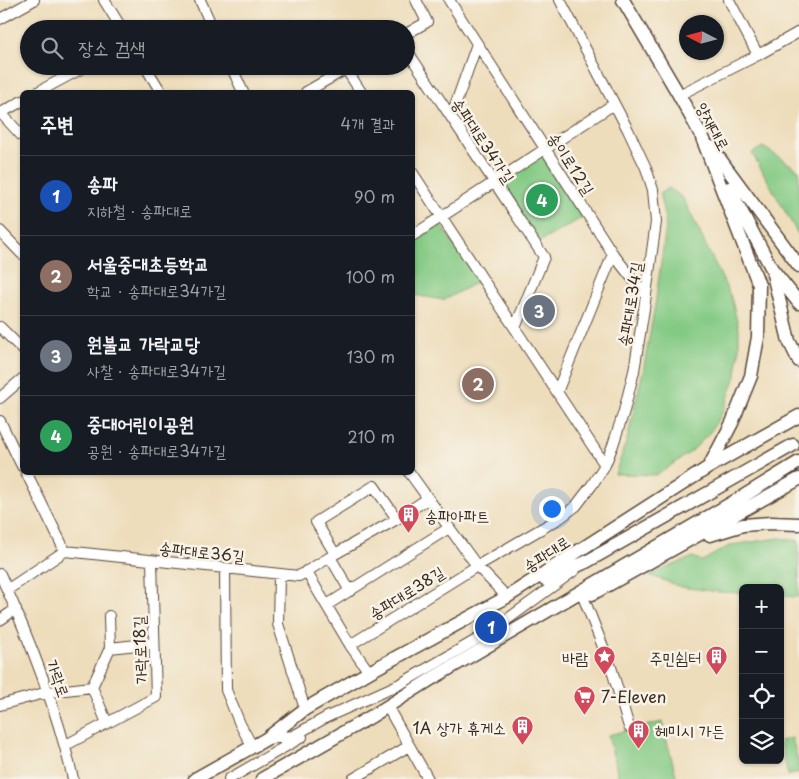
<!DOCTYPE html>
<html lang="ko">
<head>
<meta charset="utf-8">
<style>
	:root { --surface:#171b24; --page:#20242c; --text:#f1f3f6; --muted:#9ea1a6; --line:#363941; --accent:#7c3aed }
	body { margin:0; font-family:"Playpen Sans","Poor Story",sans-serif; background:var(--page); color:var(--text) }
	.controls { position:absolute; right:15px; bottom:15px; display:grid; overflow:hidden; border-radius:8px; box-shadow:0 1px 4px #0004 }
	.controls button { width:45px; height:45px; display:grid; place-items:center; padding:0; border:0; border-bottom:1px solid var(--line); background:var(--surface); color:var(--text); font:25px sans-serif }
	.compass { position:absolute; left:679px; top:15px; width:45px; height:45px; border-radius:50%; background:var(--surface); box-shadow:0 1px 4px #0004; rotate:276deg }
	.you { position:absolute; left:551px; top:508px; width:18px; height:18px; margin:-12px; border:4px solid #fff; border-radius:50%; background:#1a73e8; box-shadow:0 0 0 8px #1a73e833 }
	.badge { display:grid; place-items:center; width:32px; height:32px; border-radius:50%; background:var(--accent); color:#fff; font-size:16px; font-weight:700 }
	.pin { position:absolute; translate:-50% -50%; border:2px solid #fff; box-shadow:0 1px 5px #0006 }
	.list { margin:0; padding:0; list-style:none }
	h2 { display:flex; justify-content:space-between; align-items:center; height:65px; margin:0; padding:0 20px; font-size:21px }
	h2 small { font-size:16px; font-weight:400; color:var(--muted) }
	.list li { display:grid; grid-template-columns:32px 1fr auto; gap:15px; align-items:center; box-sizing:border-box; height:80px; padding:0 20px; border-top:1px solid var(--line) }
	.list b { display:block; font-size:19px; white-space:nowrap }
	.list p { margin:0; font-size:16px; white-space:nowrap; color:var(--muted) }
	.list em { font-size:16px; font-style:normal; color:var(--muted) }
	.icon { flex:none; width:28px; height:28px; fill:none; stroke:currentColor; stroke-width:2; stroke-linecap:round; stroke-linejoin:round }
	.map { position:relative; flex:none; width:799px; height:779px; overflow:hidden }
	.search { position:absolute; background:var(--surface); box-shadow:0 1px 4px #0004; left:20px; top:20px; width:395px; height:55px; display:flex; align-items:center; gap:12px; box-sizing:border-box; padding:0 18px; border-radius:28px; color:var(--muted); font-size:19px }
	.panel { position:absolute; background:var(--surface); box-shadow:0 1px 4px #0004; left:20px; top:90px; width:395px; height:385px; border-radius:8px }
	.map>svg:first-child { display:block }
</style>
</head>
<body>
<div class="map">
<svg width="799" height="779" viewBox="0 0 799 779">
	<rect width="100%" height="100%" fill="#f7f3e8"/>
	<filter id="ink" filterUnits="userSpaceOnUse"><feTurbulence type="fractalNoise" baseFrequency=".02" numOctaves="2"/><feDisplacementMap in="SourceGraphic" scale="10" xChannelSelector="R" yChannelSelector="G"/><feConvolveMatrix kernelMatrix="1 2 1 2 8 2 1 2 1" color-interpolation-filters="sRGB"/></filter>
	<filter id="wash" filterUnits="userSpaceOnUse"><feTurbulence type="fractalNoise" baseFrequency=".0096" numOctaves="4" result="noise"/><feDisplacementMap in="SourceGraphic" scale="20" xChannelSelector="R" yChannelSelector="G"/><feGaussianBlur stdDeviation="1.12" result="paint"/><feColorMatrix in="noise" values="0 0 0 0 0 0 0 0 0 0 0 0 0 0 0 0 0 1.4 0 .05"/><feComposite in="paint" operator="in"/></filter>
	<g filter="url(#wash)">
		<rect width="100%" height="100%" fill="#edb"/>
		<path fill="#84ca84" stroke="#607a51" d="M763 147 799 170V236L752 153Z
			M544 154 585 216 538 243 499 183Z
			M669 188 683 198 731 297 739 329V352L736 376 724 410 711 431 692 451 657 475 615 474 627 440 644 366 655 305 666 227 660 193Z
			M440 224 479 281 444 300 413 295 412 243Z
			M779 538 799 541V597L780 596V588H743V593L719 592 681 587 649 575 693 557 702 561 731 545Z
			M662 722 677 779H619L608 735Z
			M792 738 799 765V773L788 775 780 741Z"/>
	</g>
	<g filter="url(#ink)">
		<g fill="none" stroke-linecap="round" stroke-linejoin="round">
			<defs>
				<path id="minor" d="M104 0 122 29
					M200 0 213 29
					M449 0 613 254 646 296
					M729 0 758 55
					M0 19 34 0
					M406 34 427 22 416 0
					M406 49 544 257 515 328
					M145 66 161 92
					M231 66 243 92
					M346 69 361 92
					M38 92 86 66
					M306 92 351 66
					M679 95 758 55 799 32
					M0 112 22 136
					M1 113 22 101
					M451 117 477 44
					M412 172 605 465
					M0 231 22 254
					M412 236 614 104
					M0 327 22 349
					M557 392 613 254
					M0 398 22 379
					M0 421 22 466
					M26 472 65 551
					M409 472 477 566 507 597
					M65 551 299 576 335 554 397 519 427 499
					M335 554 316 522 374 486 397 519
					M330 557 350 591
					M225 569 226 690 240 724 252 746
					M306 571 350 645 369 672
					M0 574C30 640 57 708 73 779
					M279 575 278 624 305 709
					M7 590 65 551
					M584 599 611 667 629 727
					M327 605 449 528
					M0 620 16 609
					M350 645 477 566 560 518 576 506 592 485 605 465 613 445 624 411 634 371 644 309 656 222 653 190 646 168 628 130 560 0
					M110 648 154 643
					M92 687 107 723
					M0 705 48 692 92 687 110 648 109 616
					M387 706 428 779
					M266 739 293 736 327 717 402 683 490 632 575 570
					M66 745 156 697 152 561
					M229 779 302 737
					M353 779 409 746"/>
				<path id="major" d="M623 0 679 95 705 142
					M701 135 759 285 758 337 751 376 732 423 709 467
					M711 147 799 266
					M729 188 772 269 799 303
					M773 274 789 341 799 361
					M710 535 743 525 771 523 799 524
					M545 580 586 562 793 445
					M592 594 799 479
					M195 779 266 739 305 709 369 672 507 597 709 467 799 416
					M262 779 372 716 433 678 742 497 799 462"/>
			</defs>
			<use href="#minor" stroke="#564536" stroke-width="12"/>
			<use href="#major" stroke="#564536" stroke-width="15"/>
			<use href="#minor" stroke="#fff" stroke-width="10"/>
			<use href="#major" stroke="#fff" stroke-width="12"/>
		</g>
	</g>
	<defs>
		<symbol id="building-pin" viewBox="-11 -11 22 30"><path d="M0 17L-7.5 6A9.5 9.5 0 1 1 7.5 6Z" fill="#d1495b" stroke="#f7f3e8"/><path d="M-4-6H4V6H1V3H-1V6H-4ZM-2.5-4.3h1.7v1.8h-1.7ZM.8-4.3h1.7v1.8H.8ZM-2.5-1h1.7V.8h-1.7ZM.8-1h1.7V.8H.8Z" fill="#fff"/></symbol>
		<symbol id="sight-pin" viewBox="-11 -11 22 30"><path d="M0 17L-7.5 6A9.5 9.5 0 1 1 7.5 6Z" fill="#d1495b" stroke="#f7f3e8"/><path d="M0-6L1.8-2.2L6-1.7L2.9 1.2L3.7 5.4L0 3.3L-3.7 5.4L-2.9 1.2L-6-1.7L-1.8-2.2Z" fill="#fff"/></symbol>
		<symbol id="supermarket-pin" viewBox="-11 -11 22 30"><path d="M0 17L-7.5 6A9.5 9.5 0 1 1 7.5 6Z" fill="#d1495b" stroke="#f7f3e8"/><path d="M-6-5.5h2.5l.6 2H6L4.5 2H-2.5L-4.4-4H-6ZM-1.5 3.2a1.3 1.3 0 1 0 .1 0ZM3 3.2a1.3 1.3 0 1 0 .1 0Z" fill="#fff"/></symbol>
	</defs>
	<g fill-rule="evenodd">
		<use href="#building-pin" x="396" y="502" width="25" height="34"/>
		<use href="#sight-pin" x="592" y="644" width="25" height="34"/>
		<use href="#building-pin" x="704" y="644" width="25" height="34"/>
		<use href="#supermarket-pin" x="572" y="684" width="25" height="34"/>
		<use href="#building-pin" x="510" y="714" width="25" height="34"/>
		<use href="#building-pin" x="626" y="718" width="25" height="34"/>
	</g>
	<g text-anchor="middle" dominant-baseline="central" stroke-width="5" stroke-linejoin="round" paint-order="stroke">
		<g font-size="16" fill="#3b2a1e" stroke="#f7f3e8">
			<text transform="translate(714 126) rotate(62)">양재대로</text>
			<text transform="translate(484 140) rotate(56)">송파대로34가길</text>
			<text transform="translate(572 163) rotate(57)">송이로12길</text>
			<text transform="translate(629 304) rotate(-81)">송파대로34길</text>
			<text transform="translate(202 551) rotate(6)">송파대로36길</text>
			<text transform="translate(546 553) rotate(-33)">송파대로</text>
			<text transform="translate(406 592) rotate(-32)">송파대로38길</text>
			<text transform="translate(139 650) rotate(-92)">가락로18길</text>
			<text transform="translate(59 678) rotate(70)">가락로</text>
		</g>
		<g font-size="16" fill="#3b2a1e" stroke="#f7f3e8" text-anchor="start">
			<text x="425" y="515">송파아파트</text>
			<text x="588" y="657" text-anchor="end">바람</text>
			<text x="701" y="657" text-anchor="end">주민쉼터</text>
			<text x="601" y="696">7-Eleven</text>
			<text x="506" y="727" text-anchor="end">1A 상가 휴게소</text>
			<text x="655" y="730">헤미시 가든</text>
		</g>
	</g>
</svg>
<div class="controls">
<button>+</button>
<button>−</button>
<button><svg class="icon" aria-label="locate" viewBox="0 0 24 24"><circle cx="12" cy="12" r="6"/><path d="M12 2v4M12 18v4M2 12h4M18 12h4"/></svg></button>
<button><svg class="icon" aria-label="layers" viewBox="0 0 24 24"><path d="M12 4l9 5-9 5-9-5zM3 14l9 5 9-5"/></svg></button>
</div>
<svg class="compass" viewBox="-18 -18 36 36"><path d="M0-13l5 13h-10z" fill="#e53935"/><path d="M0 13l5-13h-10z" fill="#9ea1a6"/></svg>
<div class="you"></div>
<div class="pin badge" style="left:491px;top:627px;background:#1a4fb4">1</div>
<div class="pin badge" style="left:478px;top:384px;background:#8d6e63">2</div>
<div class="pin badge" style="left:539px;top:311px;background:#6b7280">3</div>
<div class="pin badge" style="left:542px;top:200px;background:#2e9e5b">4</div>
<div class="search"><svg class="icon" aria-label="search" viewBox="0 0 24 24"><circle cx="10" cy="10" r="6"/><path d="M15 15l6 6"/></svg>장소 검색</div>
<section class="panel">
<h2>주변<small>4개 결과</small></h2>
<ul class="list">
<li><span class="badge" style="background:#1a4fb4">1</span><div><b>송파</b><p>지하철 · 송파대로</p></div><em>90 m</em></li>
<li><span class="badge" style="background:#8d6e63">2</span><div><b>서울중대초등학교</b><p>학교 · 송파대로34가길</p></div><em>100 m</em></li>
<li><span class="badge" style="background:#6b7280">3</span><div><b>원불교 가락교당</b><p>사찰 · 송파대로34가길</p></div><em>130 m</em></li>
<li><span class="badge" style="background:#2e9e5b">4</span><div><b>중대어린이공원</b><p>공원 · 송파대로34가길</p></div><em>210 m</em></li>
</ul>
</section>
</div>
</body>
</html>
